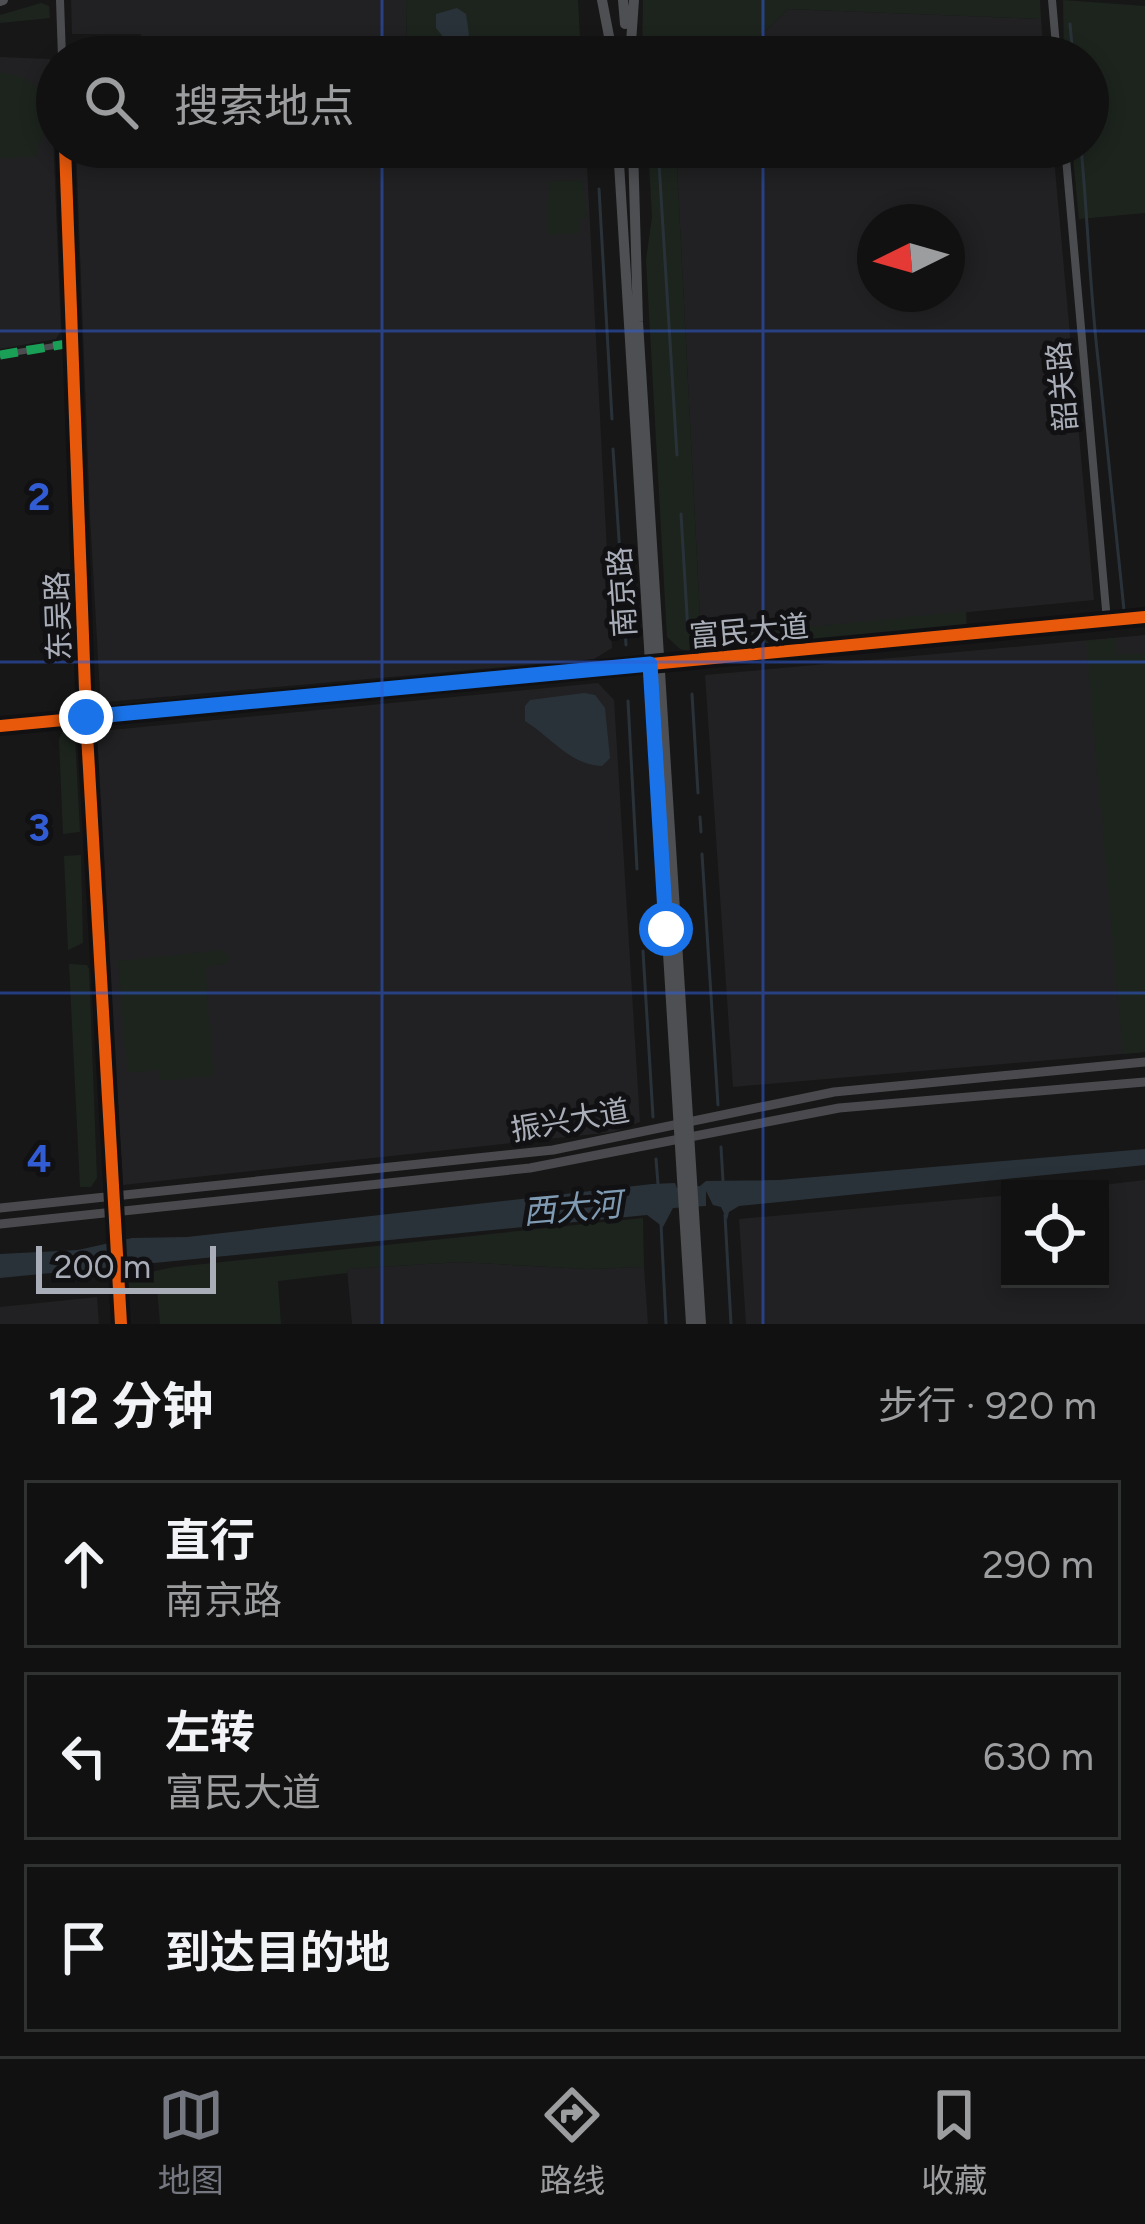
<!DOCTYPE html>
<html lang="zh">
<head>
<meta charset="utf-8">
<style>
	:root { --surface:#111; --page:#1e1f1f; --text:#f1f3f6; --muted:#9c9d9f; --line:#303131; --accent:#757880 }
	body { margin:0; font-family:Figtree,"Noto Sans SC",sans-serif; background:var(--page); color:var(--text) }
	.controls { position:absolute; right:36px; bottom:36px; display:grid; overflow:hidden; border-radius:0px; box-shadow:0 6px 18px #0003 }
	.controls button { width:108px; height:108px; display:grid; place-items:center; padding:0; border:0; border-bottom:3px solid var(--line); background:var(--surface); color:var(--text); font:60px sans-serif }
	.compass { position:absolute; left:857px; top:204px; width:108px; height:108px; border-radius:50%; background:var(--surface); box-shadow:0 6px 18px #0003; rotate:265deg }
	.scale { position:absolute; left:36px; bottom:30px; width:180px; box-sizing:border-box; padding-left:12px; border:6px solid #a8adb8; border-top:0; font-size:33px; line-height:42px; white-space:nowrap; color:#a8adb8; -webkit-text-stroke:9px #111113; paint-order:stroke }
	.stop { position:absolute; width:36px; height:36px; margin:-27px; border:9px solid #1a73e8; border-radius:50%; background:#fff }
	.stop.end { background:#1a73e8; border-color:#fff; box-shadow:0 3px 12px #0008 }
	.list { margin:0; padding:0; list-style:none }
	h2 { display:flex; justify-content:space-between; align-items:center; height:156px; margin:0; padding:0 48px; font-size:51px }
	h2 small { font-size:39px; font-weight:400; color:var(--muted) }
	.list li { display:grid; grid-template-columns:78px 1fr auto; gap:36px; align-items:center; box-sizing:border-box; height:168px; margin:0 24px 24px; padding:0 24px; border:3px solid var(--line); border-radius:0px }
	.list b { display:block; font-size:45px; white-space:nowrap }
	.list p { margin:0; font-size:39px; white-space:nowrap; color:var(--muted) }
	.list em { font-size:39px; font-style:normal; color:var(--muted) }
	.icon { flex:none; width:66px; height:66px; fill:none; stroke:currentColor; stroke-width:2; stroke-linecap:round; stroke-linejoin:round }
	.map { position:relative; flex:none; width:1145px; height:1324px; overflow:hidden }
	.search { position:absolute; background:var(--surface); box-shadow:0 6px 18px #0003; left:36px; right:36px; top:36px; height:132px; display:flex; align-items:center; gap:30px; box-sizing:border-box; padding:0 42px; border-radius:66px; color:var(--muted); font-size:45px }
	.sheet { height:732px; background:var(--surface) }
	nav { display:flex; justify-content:space-around; align-items:center; box-sizing:border-box; height:168px; border-top:3px solid var(--line); background:var(--surface); font-size:33px; color:var(--muted) }
	nav a { display:grid; justify-items:center; gap:6px }
	nav .on { color:var(--accent) }
	.map>svg:first-child { display:block }
</style>
</head>
<body>
<div class="map">
<svg width="1145" height="1324" viewBox="0 0 1145 1324">
	<rect width="100%" height="100%" fill="#171717"/>
	<path fill="#212123" fill-rule="evenodd" d="M71 0H406L407 57H142L141 34H72Z
		M788 9 1041 19 1044 57H738Z
		M0 57 50 59 61 331 56 339 0 349Z
		M76 147H586L612 648 594 659 106 702 100 693 90 517Z
		M676 147H1053L1094 600 701 638ZM875 222H947V294H875Z
		M1145 635V1052L733 1087 705 675Z
		M598 683 614 700 640 1122 613 1132 123 1185 95 739 100 731Z
		M1145 1180V1324H746L739 1219 1010 1195V1279H1100V1189H1068Z
		M459 1262 588 1269 644 1267 648 1324H352L347 1269Z
		M97 1297 99 1324H0V1307Z"/>
	<path fill="#1d241e" d="M406 0H578L581 57H407Z
		M643 0H1040L1041 19 788 9 738 57H642Z
		M1063 0 1145 6V213L1079 219 1072 147H1088V57H1064Z
		M41 3 49 6 50 18 0 23V15Z
		M0 73C27 73 50 91 47 121 45 136 36 142 38 156L0 159Z
		M481 147H574V152L482 156Z
		M648 147H676L701 638 966 611 967 629 688 651 680 649 667 637 646 260 652 217Z
		M582 180 587 217 579 219 580 233 547 235 549 181Z
		M1115 638 1117 655 1145 653V1052L1123 1054 1086 641Z
		M62 732H73L75 736 80 832 63 834 59 739Z
		M81 855 83 943 68 950 64 856Z
		M222 950 230 957 228 963 205 967 214 1076 161 1081 159 1070 127 1073 118 961Z
		M69 964 87 965 89 969 97 1178 91 1187H80Z
		M643 1218 644 1267 588 1269 459 1262 348 1269 347 1273 278 1281 281 1324H160L157 1288 128 1290 127 1277 174 1267Z"/>
	<path fill="#2a3239" d="M457 8 466 14 469 34 465 50 456 53 436 28V14Z
		M584 693 595 695 605 708 610 758 602 766C570 765 551 737 525 721V706L530 700Z
		M1145 1149V1165L739 1206 729 1212 727 1220 721 1207 713 1205 706 1191V1206L673 1208 663 1227 647 1215 0 1278V1254L78 1250 132 1238 187 1237 652 1184 675 1183 677 1188 700 1186 706 1181 779 1180Z"/>
	<g fill="none" stroke-linecap="round" stroke-linejoin="round">
		<path stroke="#2a3239" stroke-width="3" d="M1070 24 1073 57
			M658 147 677 455
			M1081 147C1088 221 1090 295 1099 368L1124 610
			M599 189 612 419
			M613 449 626 645
			M681 514 688 632
			M692 694 698 793
			M628 701 637 869
			M700 817 701 832
			M702 854 718 1105
			M643 951 653 1117
			M721 1147 723 1181
			M656 1159 658 1184
			M725 1215 731 1324
			M661 1224 666 1324"/>
		<path stroke="#4b4c50" stroke-width="6" d="M0 355 72 343"/>
		<path stroke="#4b4c50" stroke-width="8" d="M60 0 62 57
			M1052 0 1057 57
			M65 147 86 717 121 1324
			M1065 147 1107 621
			M0 726 1145 617"/>
		<path stroke="#4a4a4e" stroke-width="9" d="M0 1208 553 1150 834 1092 1145 1062
			M0 1224 530 1168 839 1108 1145 1082"/>
		<path stroke="#4d4f52" stroke-width="10" d="M602 0 613 57
			M623 0 625 24
			M0 1 3 0
			M630 57 634 0
			M618 147 691 1324
			M633 147 638 322 701 1324"/>
		<path stroke="#1a9f57" stroke-width="9" stroke-dasharray="18 9" stroke-linecap="butt" d="M0 355 72 343"/>
		<defs>
			<path id="cycleway" d="M65 147 86 717 121 1324
				M0 726 1145 617"/>
		</defs>
		<use href="#cycleway" stroke="#111113" stroke-width="20"/>
		<use href="#cycleway" stroke="#e8590c" stroke-width="12"/>
	</g>
	<g fill="none" stroke-linecap="round" stroke-linejoin="round">
		<path stroke="#1a73e8" stroke-width="15" d="M86 717 650 664 666 929"/>
	</g>
	<path fill="none" stroke="#325cd3" stroke-width="3" stroke-opacity="0.55" d="M382 0V57M763 0V57M382 147V1324M763 147V1324M0 331H1145M0 662H1145M0 993H1145"/>
	<g text-anchor="middle" dominant-baseline="central" stroke-width="10" stroke-linejoin="round" paint-order="stroke">
		<g font-size="30" fill="#a8adb8" stroke="#111113">
			<text transform="translate(1062 386) rotate(-95)">韶关路</text>
			<text transform="translate(622 592) rotate(-94)">南京路</text>
			<text transform="translate(58 616) rotate(-92)">东吴路</text>
			<text transform="translate(749 631) rotate(-5)">富民大道</text>
			<text transform="translate(570 1120) rotate(-10)">振兴大道</text>
		</g>
		<g font-size="33" font-style="italic" fill="#7f9bb3" stroke="#111113">
			<text transform="translate(572 1208) rotate(-5)">西大河</text>
		</g>
	</g>
	<g font-size="39" text-anchor="middle" font-weight="bold" fill="#325cd3" stroke="#111113" stroke-width="10" stroke-linejoin="round" paint-order="stroke">
		<text x="39" y="510">2</text>
		<text x="39" y="841">3</text>
		<text x="39" y="1172">4</text>
	</g>
</svg>
<div class="controls">
<button><svg class="icon" aria-label="locate" viewBox="0 0 24 24"><circle cx="12" cy="12" r="6"/><path d="M12 2v4M12 18v4M2 12h4M18 12h4"/></svg></button>
</div>
<svg class="compass" viewBox="-18 -18 36 36"><path d="M0-13l5 13h-10z" fill="#e53935"/><path d="M0 13l5-13h-10z" fill="#9c9d9f"/></svg>
<div class="scale">200 m</div>
<div class="stop" style="left:666px;top:929px"></div>
<div class="stop end" style="left:86px;top:717px"></div>
<div class="search"><svg class="icon" aria-label="search" viewBox="0 0 24 24"><circle cx="10" cy="10" r="6"/><path d="M15 15l6 6"/></svg>搜索地点</div>
</div>
<section class="sheet">
<h2>12 分钟<small>步行 · 920 m</small></h2>
<ul class="list">
<li><svg class="icon" aria-label="ahead" viewBox="0 0 24 24"><path d="M12 20V5M6 11l6-6 6 6"/></svg><div><b>直行</b><p>南京路</p></div><em>290 m</em></li>
<li><svg class="icon" aria-label="left" viewBox="0 0 24 24"><path d="M17 20v-9H6M10 6l-5 5 5 5"/></svg><div><b>左转</b><p>富民大道</p></div><em>630 m</em></li>
<li><svg class="icon" aria-label="arrive" viewBox="0 0 24 24"><path d="M6 21V4h12l-3 4 3 4H6"/></svg><div><b>到达目的地</b></div></li>
</ul>
</section>
<nav>
<a class="on"><svg class="icon" aria-label="map" viewBox="0 0 24 24"><path d="M3 6l6-2 6 2 6-2v14l-6 2-6-2-6 2zM9 4v14M15 6v14"/></svg>地图</a>
<a><svg class="icon" aria-label="directions" viewBox="0 0 24 24"><path d="M12 3l9 9-9 9-9-9zM9 14v-3h6M13 9l2 2-2 2"/></svg>路线</a>
<a><svg class="icon" aria-label="saved" viewBox="0 0 24 24"><path d="M7 4h10v16l-5-4-5 4z"/></svg>收藏</a>
</nav>
</body>
</html>
